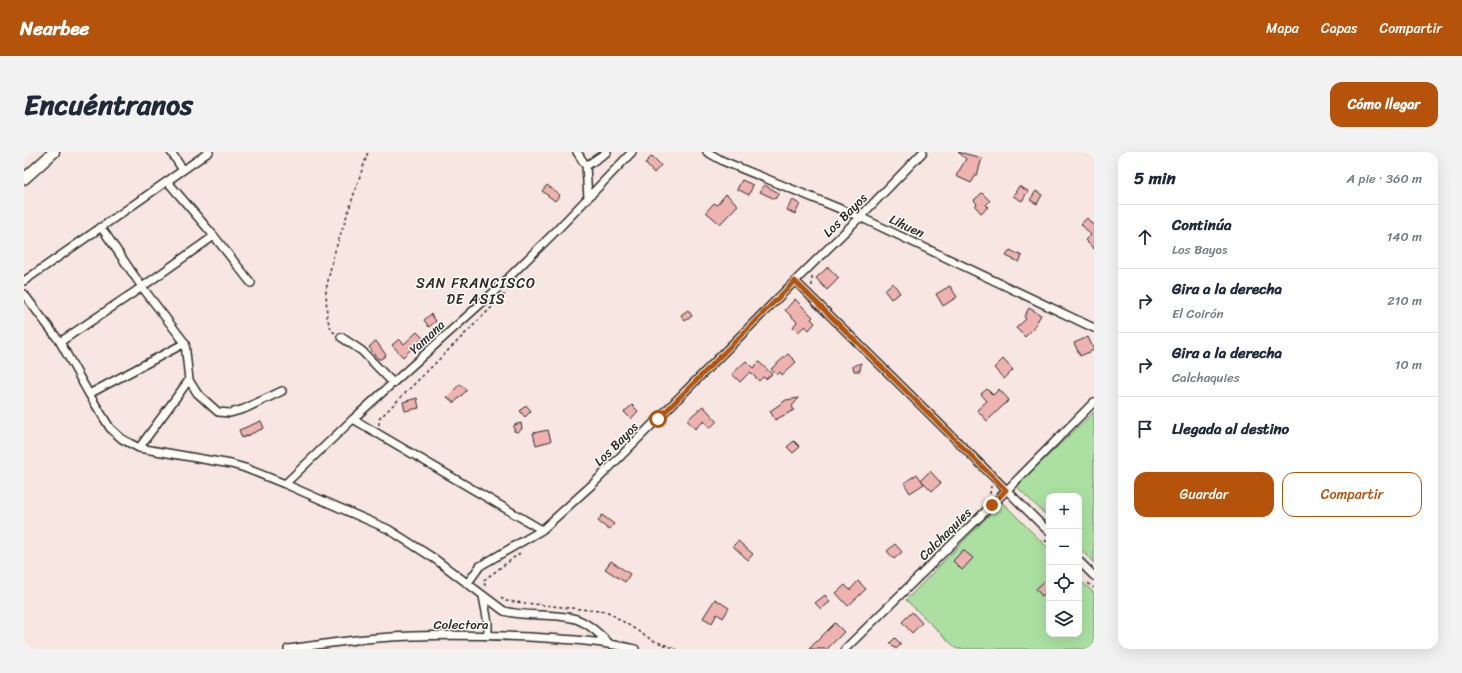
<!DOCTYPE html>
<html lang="es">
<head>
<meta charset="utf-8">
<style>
	:root { --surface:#fff; --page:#f2f2f3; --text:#1f2937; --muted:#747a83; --line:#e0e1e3; --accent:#b45309 }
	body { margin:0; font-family:Sriracha,sans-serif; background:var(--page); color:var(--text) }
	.controls { position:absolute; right:12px; bottom:12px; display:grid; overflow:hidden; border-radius:8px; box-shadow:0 4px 16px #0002 }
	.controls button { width:36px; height:36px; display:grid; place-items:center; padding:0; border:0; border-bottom:1px solid var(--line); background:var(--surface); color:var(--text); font:20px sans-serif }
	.stop { position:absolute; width:12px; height:12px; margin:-9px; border:3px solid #b45309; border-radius:50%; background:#fff }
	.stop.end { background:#b45309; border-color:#fff; box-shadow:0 1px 4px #0008 }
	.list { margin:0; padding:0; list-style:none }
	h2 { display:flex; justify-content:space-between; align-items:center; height:52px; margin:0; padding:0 16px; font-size:17px }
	h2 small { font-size:13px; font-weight:400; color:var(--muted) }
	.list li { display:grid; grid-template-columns:26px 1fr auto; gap:12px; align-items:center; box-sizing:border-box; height:64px; padding:0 16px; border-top:1px solid var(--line) }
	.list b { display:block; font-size:15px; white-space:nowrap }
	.list p { margin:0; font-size:13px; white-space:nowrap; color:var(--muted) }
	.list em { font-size:13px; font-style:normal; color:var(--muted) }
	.actions { display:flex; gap:8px; padding:12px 16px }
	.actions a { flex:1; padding:9px 0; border:1px solid var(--accent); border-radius:12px; text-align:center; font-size:14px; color:var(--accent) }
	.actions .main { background:var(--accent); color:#fff }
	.icon { flex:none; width:22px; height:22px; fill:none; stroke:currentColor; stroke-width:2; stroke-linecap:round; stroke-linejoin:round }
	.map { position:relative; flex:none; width:1070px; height:497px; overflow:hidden; border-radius:12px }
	header { display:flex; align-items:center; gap:24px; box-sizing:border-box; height:56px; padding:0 20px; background:var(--accent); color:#fff }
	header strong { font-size:19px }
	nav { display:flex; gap:22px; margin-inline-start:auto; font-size:14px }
	.intro { display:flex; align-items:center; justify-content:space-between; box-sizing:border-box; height:96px; padding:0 24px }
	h1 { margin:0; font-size:28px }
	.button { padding:10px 18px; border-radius:12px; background:var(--accent); color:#fff; font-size:14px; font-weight:700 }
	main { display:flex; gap:24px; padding:0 24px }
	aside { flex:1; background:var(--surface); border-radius:12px; box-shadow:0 4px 16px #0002 }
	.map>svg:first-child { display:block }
</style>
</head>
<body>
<header>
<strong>Nearbee</strong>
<nav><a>Mapa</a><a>Capas</a><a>Compartir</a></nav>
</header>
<div class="intro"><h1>Encuéntranos</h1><a class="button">Cómo llegar</a></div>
<main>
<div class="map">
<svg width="1070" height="497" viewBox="0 0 1070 497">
	<rect width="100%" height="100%" fill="#f8e6e2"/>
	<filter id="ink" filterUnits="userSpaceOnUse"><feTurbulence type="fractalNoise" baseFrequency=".025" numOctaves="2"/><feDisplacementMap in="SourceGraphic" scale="8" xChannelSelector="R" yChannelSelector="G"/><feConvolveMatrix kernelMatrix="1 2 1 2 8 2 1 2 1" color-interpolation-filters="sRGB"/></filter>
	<g filter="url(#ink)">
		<path fill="#abe0a2" stroke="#6b8666" d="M1070 260V411L1055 396V344H1025V366L992 334Z
			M978 350 1025 397V482H1055V427L1070 441V497H933L882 448Z"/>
		<path fill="#eeb2b0" stroke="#2b2b2b" d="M934 0 958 6 954 20 947 31 932 24 942 7Z
			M628 4 637 13 630 21 621 11Z
			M718 28 729 33 725 43 713 37Z
			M523 33 536 43 531 49 518 39Z
			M740 33 755 41 751 47 736 40Z
			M995 34 1004 39 998 49 989 44Z
			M1012 39 1018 43 1013 52 1006 48Z
			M958 41 966 49 962 53 964 55 957 61 951 54 953 52 950 48Z
			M702 42 714 53 696 72 682 60 690 51 693 53Z
			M768 48 776 52 771 62 763 58Z
			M1063 66 1070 74V97L1061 88 1067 83 1057 72Z
			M986 98 998 104 995 110 982 104Z
			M804 115 815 126 803 138 792 126Z
			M869 131 876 141 867 147 860 138Z
			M926 134 933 145 919 154 912 142Z
			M771 147 789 165 787 167 791 171 785 178 781 174 774 180 769 175 773 170 761 158Z
			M1005 156 1017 163 1008 178 1001 185 992 176 1002 167 1000 165Z
			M664 158 668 164 661 169 657 163Z
			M407 162 412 169 405 175 400 168Z
			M393 180 399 186 379 205 368 193 375 187 380 192Z
			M1064 185 1070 198 1056 204 1050 191Z
			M352 189 362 203 357 207H354L345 195Z
			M764 202 772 210 758 223 756 220 753 223 747 217Z
			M979 207 989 218 980 227 970 216Z
			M722 209 729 216 735 210 748 222 742 227 739 225 735 229 726 220 716 230 708 222Z
			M837 211 836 219H830L829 214Z
			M436 232 443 238 430 251 423 245Z
			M963 237 969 243 975 237 985 248 963 269 953 258 963 249 957 242Z
			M393 246 395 256 381 259 379 250Z
			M775 246 768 254 770 258 751 268 746 259 762 248Z
			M502 253 507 259 501 265 496 259Z
			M608 253 614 259 607 267 600 260Z
			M679 254 693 269 686 276 680 269 671 277 663 268Z
			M237 269 240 276 218 286 215 278Z
			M497 271 498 277 494 280 490 279V273Z
			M524 278 527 289 512 293 509 281Z
			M770 289 776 295 769 301 763 295Z
			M906 319 917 331 908 339 897 328Z
			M893 322 900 332 886 341 880 331Z
			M578 363 590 372 585 378 574 369Z
			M714 389 729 402 724 408 709 394Z
			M871 392 878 400 870 407 863 399Z
			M939 398 949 406 938 418 929 409Z
			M587 409 606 422 601 430 581 417Z
			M1025 425V438L1018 444 1012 437Z
			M834 429 842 437 824 454 812 441 821 433 826 438Z
			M801 443 806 450 797 457 791 451Z
			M691 447 705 456 699 466 693 462 688 471 679 466Z
			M888 460 898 471 888 481 878 470Z
			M811 471 820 480 803 497H785Z
			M871 486 877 492 872 497 866 491Z"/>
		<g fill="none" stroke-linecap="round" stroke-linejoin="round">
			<defs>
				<path id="street" d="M147 0 159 18
					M553 0 562 14 564 46
					M683 0 699 9 836 65 1070 176
					M562 14 583 0
					M143 29 190 84 227 131
					M77 75 118 135 161 191 165 228 173 241 194 260 206 261 220 257 258 239
					M0 129 185 0
					M771 129 1025 380
					M0 142 36 190 65 242 86 276 98 287 115 296 207 312 221 316 261 332 364 377 411 407 480 459C502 465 525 461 548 466 563 469 575 482 586 492
					M317 185 338 199 369 231
					M36 190 118 135 190 84
					M65 242 161 191
					M329 267 518 378
					M115 296 165 228
					M261 332 329 267 472 138 534 77 608 0
					M1055 409 1070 424
					M443 432 456 414 518 378 571 330 771 129 836 65 899 0
					M459 444 464 471V484
					M264 497C294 493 324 488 354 486 404 482 455 483 505 485 541 487 576 489 611 497
					M821 497 976 345 1070 250"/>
				<path id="secondary" d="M0 27 30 0"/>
			</defs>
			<use href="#street" stroke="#2b2b2b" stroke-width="10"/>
			<use href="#secondary" stroke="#2b2b2b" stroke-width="13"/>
			<path stroke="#2b2b2b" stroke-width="1.5" stroke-dasharray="3 3" stroke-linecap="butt" d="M788 125V135
				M311 181 308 179 303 166 302 138 309 105 344 0
				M355 273V267L483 140
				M966 342 967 334
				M1021 388 1025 392
				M1064 431 1070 436
				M461 434 460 428 496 401
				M477 445 482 449 584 460 628 488 652 497"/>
			<use href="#street" stroke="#fdfcf7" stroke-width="7"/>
			<use href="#secondary" stroke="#fdfcf7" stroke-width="10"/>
		</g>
	</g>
	<g fill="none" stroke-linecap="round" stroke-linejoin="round" filter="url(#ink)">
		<path stroke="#b45309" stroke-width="5" d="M634 267 771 129 982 338 968 353"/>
	</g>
	<g text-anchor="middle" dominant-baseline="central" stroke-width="3" stroke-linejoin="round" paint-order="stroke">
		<g font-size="13" fill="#2b2b2b" stroke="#fdfcf7">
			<text transform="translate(821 63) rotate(-45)">Los Bayos</text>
			<text transform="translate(883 74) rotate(25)">Lihuen</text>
			<text transform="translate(403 185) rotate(-43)">Yamana</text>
			<text transform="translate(592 292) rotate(-45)">Los Bayos</text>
			<text transform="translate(921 382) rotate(-45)">Calchaquies</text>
			<text x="437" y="472">Colectora</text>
		</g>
		<g font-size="14" letter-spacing="1" fill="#2b2b2b" stroke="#fdfcf7">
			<text x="452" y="131">SAN FRANCISCO<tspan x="452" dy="16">DE ASIS</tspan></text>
		</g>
	</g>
</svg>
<div class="controls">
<button>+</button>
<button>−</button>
<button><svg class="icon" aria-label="locate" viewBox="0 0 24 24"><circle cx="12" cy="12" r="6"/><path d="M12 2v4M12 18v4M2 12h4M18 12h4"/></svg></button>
<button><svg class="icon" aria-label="layers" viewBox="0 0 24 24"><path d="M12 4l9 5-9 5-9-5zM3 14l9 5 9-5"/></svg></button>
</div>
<div class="stop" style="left:634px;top:267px"></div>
<div class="stop end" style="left:968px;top:353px"></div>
</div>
<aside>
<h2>5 min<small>A pie · 360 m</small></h2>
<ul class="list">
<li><svg class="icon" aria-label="ahead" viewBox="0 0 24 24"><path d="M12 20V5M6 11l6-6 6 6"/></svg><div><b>Continúa</b><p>Los Bayos</p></div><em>140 m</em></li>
<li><svg class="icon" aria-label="right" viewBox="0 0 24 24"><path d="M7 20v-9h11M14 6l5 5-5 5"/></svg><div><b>Gira a la derecha</b><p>El Coirón</p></div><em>210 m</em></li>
<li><svg class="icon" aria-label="right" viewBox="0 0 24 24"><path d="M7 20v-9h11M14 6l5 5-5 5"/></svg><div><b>Gira a la derecha</b><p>Calchaquies</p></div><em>10 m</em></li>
<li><svg class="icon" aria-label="arrive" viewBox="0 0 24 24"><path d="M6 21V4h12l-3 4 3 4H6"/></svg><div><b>Llegada al destino</b></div></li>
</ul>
<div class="actions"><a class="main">Guardar</a><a>Compartir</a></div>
</aside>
</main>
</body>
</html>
